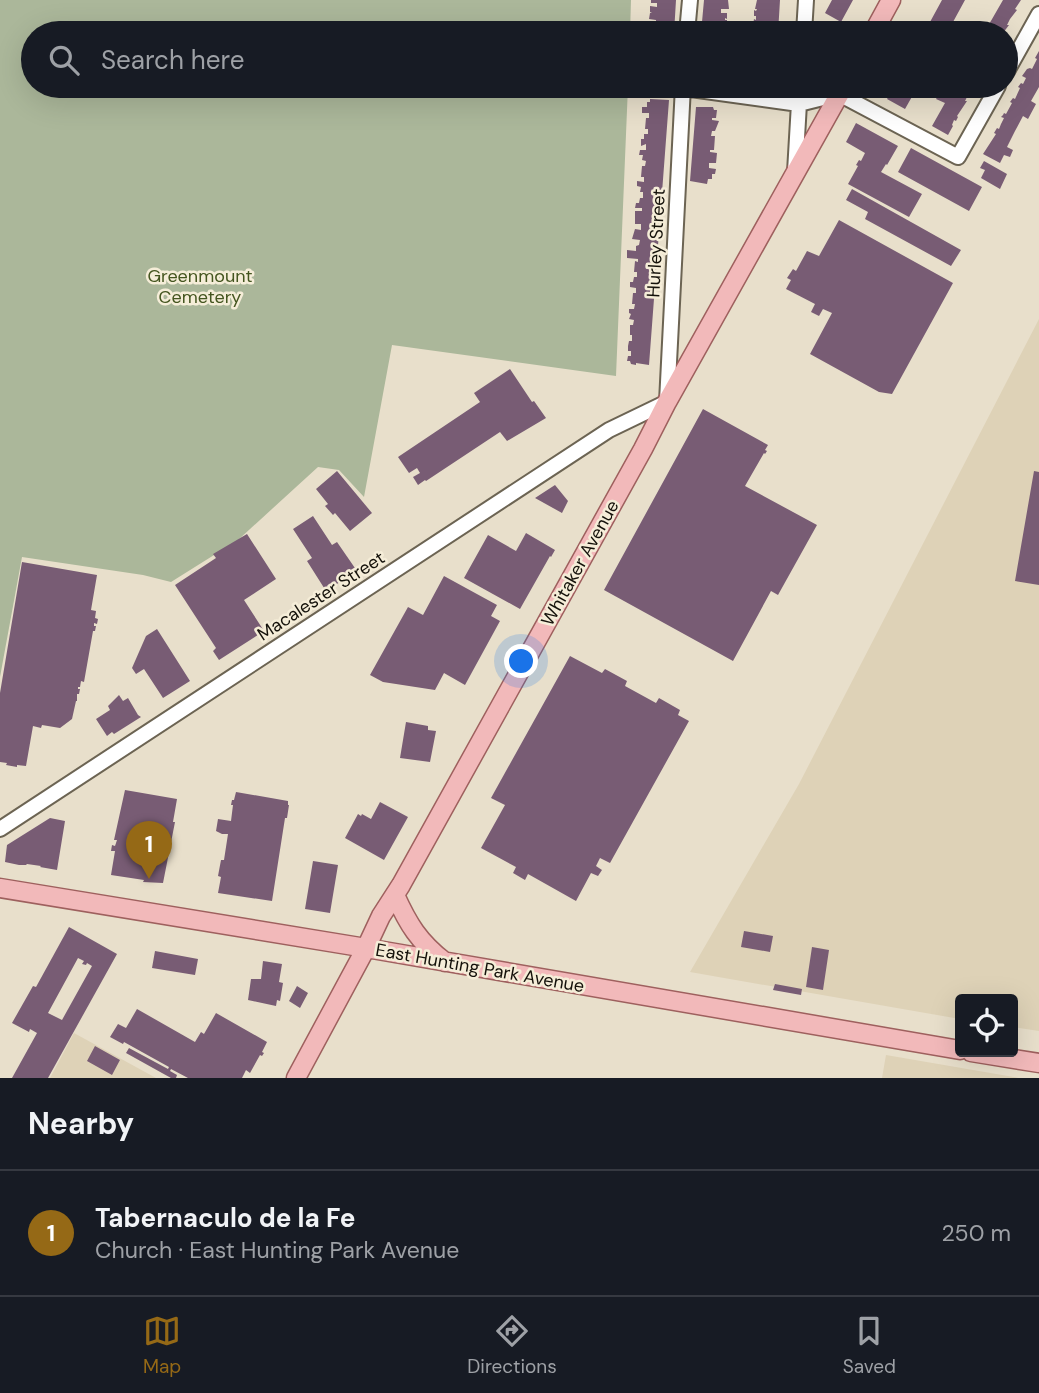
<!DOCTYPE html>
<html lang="en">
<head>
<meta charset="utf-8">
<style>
	:root { --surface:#171b24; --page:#20242c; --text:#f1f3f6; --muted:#9ea1a6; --line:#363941; --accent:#956916 }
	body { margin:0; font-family:"DM Sans",sans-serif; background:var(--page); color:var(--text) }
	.controls { position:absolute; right:21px; bottom:21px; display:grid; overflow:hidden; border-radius:7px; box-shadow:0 7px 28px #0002 }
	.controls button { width:63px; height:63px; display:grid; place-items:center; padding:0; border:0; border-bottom:2px solid var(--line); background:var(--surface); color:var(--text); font:35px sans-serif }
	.you { position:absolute; left:522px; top:662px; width:24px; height:24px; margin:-18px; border:5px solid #fff; border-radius:50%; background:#1a73e8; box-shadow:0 0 0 10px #1a73e833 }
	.badge { display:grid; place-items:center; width:46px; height:46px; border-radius:50%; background:var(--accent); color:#fff; font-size:23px; font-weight:700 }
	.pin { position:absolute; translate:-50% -58px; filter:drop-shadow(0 2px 4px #0008) }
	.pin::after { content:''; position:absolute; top:37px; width:24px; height:21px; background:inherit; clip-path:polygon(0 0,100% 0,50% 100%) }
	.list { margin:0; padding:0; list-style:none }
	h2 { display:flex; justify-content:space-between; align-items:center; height:91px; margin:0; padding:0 28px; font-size:30px }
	h2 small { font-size:23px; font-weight:400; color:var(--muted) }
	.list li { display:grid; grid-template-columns:46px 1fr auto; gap:21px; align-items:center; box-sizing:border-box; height:126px; padding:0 28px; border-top:2px solid var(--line) }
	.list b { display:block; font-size:26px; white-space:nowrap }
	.list p { margin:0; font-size:23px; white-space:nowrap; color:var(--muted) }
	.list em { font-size:23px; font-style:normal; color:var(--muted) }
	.icon { flex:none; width:38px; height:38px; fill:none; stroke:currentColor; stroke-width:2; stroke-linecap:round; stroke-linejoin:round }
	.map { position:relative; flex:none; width:1039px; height:1078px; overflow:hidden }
	.search { position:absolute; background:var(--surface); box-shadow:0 7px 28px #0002; left:21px; right:21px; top:21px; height:77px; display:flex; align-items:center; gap:18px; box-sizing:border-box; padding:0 24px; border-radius:38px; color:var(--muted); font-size:26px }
	.sheet { height:217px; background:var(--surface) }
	nav { display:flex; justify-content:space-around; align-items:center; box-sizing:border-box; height:98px; border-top:2px solid var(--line); background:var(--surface); font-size:19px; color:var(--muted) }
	nav a { display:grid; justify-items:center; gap:4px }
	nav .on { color:var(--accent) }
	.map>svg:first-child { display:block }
</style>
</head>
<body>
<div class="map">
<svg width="1039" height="1078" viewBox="0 0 1039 1078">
	<rect width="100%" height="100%" fill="#e8dfcb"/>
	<path fill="#ded2b7" d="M1039 319V1031L1013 1027V999H960V1019L690 972 799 784Z
		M74 1033 156 1078H50Z
		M886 1055 1019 1078H882Z"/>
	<path fill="#abb79a" d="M0 0H631L630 33H33V86H628L616 376 392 345 364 497 339 470 318 467 238 540 171 582 143 575 22 557 0 677Z"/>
	<path fill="#785c74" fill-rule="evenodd" d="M651 0H676L674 33H647V30H651L649 28V23H656V20L649 19 650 13H652L650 12V6L657 7V3H651Z
		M704 0H728L729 9H721V13H727V19L725 18V20H727V26L720 25V27L735 28V33H701Z
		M757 0H780L778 33H755V32L752 31 753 26H755L756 25H753L754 19 756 20V16H754V10L756 11 757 9H755Z
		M832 0H853L841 22 825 13Z
		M942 0H965L947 33H924Z
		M1003 0H1021L1015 9 1017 10 1010 19 1007 25H1009L1003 33H984Z
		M1039 51V87L1031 101 1036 104 1028 119 1023 116 1015 131 1007 147 1013 150 1010 157 1004 155 1000 163 983 154 996 134 994 133 997 128 999 129 1001 124 1004 118 1001 117 1003 115 1004 113 1006 114 1012 103 1010 102 1013 98 1015 99 1020 88 1018 87 1021 83 1023 84 1026 78 1022 76 1027 69 1030 68 1032 69 1037 59 1035 58Z
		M889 86H918L905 109 887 99 893 89Z
		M955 86H974L968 95 965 101H967L957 116 958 117 956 121 954 120 952 125 953 126 948 135 932 126 945 103 936 99 939 94 947 98Z
		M650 99 669 100 649 365 636 363V365L631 364 630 361H627L628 356H631V351H628V346L629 341H632V335H630V325H633L634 320 629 319 631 314 629 313V309H634L635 304H632L633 293H636V288L630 287V282H633L634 277H637V272H634L635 261 638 262V259L627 258V250L636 251V246L639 245 640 240 632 239 635 229 641 230V224H635V211H642V208H635L636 203H639L640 198H643V192H640L641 187 637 186V181L644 182V177H641L642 166H645L646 161 642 160 643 155H639L640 150H646V144L641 146V139H644V134H648V129H645L646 118H649V113H642V107H647V102H650Z
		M696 107H713L714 110H717L716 118H712V120L719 121 715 131H712L711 136H715L714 150H710V152L717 153 716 163H709V168L716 169 715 174H712V179H708L707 184 690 181Z
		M856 123 898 146 887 165 886 164 881 172 922 194 909 217 848 184 858 166 856 165 859 160 861 161 865 153 846 142Z
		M911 148 982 187 969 211 898 172Z
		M984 161 1007 174 1000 189 981 178 985 170 980 168Z
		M852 189 961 250 951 266 865 219 868 212 846 200Z
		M839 220 953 283 892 394 879 392 810 354 832 313 823 309 819 316 811 312 815 304 786 289 791 280 787 278 793 269 796 271 807 251 819 256Z
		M510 369 532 402 534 401 546 418 507 441 500 432 426 481 425 480 418 485 413 477 420 473 417 468 409 473 398 457 480 402 474 393Z
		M703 409 768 445 765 450 767 451 765 454 764 453 745 486 817 525 778 595 771 591 733 661 604 590Z
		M337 471 372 513 350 531 335 513 333 515 325 506 328 504 316 489Z
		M1034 471 1039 472V585L1015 581Z
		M555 485 568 501 562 513 535 498Z
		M313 516 332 545 337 542 357 571 326 591 307 561 312 558 293 529Z
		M526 533 555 550 551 557 550 556 520 609 464 578 488 535 516 551Z
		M247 534 276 579 244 600 264 631 219 660 213 651 216 648 175 585 216 558 213 554Z
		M22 562 97 575 91 610 96 611 95 618 98 619 97 624 94 623V626H96L95 631H93L84 682 81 681 80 687H78V689H80L79 694H77V701H76L72 719 60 728 42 725 41 728 33 726 26 766 17 765V767L6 765 7 763 0 762V693Z
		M444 576 497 605 491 616 500 621 465 685 444 673 435 690 383 682 370 675 408 607 423 615Z
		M157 629 190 681 163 698 144 669 136 674 132 668 146 636Z
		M570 656 602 673 605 669 627 681 625 686 656 703 659 698 680 710 678 715 689 721 610 863 600 858 596 866 602 870 598 876 591 873 576 901 528 874 525 880 513 873 516 867 481 848 505 805 491 798Z
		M119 695 123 701 128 698 138 715 141 717 114 734 112 732 107 736 96 719 110 710 108 706Z
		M406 722 428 726V730L436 731 430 762 400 758Z
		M125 790 177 799 173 822H175L163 883 143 882 144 880 111 875 115 851H111L112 845 115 846 117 840H114Z
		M236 792 288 801V805H289L287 818H285L272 901 218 893 221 877 218 876 221 860H224L228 834H222L216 831 218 819 231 821 233 805H231L232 800H234Z
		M380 802 408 817 384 860 345 838 358 814 361 816 362 814 371 819Z
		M50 818 65 821 57 870 40 867 41 866 27 864 26 865H19L5 862 7 845Z
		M313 861 338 865 330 913 305 909Z
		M69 927 117 954 48 1078H12L37 1033 30 1029 29 1032 12 1023 33 986 36 987ZM78 958 84 961 82 964 86 965 87 963 92 966 62 1020 48 1013Z
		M744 931 773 936 770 952 741 947Z
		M812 947 829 950 823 990 806 987Z
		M155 951 198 959 195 975 152 968Z
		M263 961 282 964 279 982 283 983 280 1001 277 1000 276 1006 248 1000 251 979H261Z
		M775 984 802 989 801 995 773 990Z
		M297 986 308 993 300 1008 289 1001Z
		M137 1009 195 1042 201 1032 204 1034 216 1013 267 1042 262 1052 264 1053 262 1056 260 1055 250 1073 246 1070 242 1078H188L171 1069 170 1071 177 1075 176 1078H171L126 1053 129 1048 168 1069 169 1067 124 1042 123 1044 110 1037 118 1024 126 1028Z
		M95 1046 120 1060 112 1075 87 1061Z"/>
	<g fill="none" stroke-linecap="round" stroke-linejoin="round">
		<defs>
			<path id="minor" d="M687 33 690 0
				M804 33 806 0
				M1006 73 1039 14
				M669 86 799 104 839 94 958 157 998 86
				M795 172 800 86
				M0 829 609 430 667 402 683 86"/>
			<path id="major" d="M873 33 891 0
				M0 888 366 948 960 1050
				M395 895C408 924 419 942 445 962
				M971 1052 1039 1063
				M296 1078 366 948 381 916 401 885 643 449 667 402 844 86"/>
		</defs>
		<use href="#minor" stroke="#6c6453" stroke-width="18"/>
		<use href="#major" stroke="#9e605e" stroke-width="21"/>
		<use href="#minor" stroke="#fff" stroke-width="14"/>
		<use href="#major" stroke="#f2b9ba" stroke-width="18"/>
	</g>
	<g text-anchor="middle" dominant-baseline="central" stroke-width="5" stroke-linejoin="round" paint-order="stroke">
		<g font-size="18" fill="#14110a" stroke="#f5edd8">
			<text transform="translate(656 243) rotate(-87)">Hurley Street</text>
			<text transform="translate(580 563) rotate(-61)">Whitaker Avenue</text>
			<text transform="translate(321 596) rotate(-33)">Macalester Street</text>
			<text transform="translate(480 968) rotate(10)">East Hunting Park Avenue</text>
		</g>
		<g font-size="18" fill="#44551f" stroke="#f5edd8">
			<text x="200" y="276">Greenmount<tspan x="200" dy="21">Cemetery</tspan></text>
		</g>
	</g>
</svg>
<div class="controls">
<button><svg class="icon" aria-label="locate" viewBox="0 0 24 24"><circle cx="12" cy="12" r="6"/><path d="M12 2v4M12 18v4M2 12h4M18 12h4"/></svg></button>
</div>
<div class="you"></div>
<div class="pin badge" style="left:149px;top:879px">1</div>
<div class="search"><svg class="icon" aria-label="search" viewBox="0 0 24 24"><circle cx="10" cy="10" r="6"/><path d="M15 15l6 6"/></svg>Search here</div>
</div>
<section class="sheet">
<h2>Nearby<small></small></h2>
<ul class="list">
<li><span class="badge">1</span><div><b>Tabernaculo de la Fe</b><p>Church · East Hunting Park Avenue</p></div><em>250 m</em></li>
</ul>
</section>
<nav>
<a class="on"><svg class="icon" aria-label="map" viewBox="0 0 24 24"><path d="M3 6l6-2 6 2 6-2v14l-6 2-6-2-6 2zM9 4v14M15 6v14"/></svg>Map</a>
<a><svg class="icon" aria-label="directions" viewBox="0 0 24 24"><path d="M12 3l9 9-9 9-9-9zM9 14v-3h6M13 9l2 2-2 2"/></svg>Directions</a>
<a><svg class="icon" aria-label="saved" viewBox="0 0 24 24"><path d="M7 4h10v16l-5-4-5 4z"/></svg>Saved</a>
</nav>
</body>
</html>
